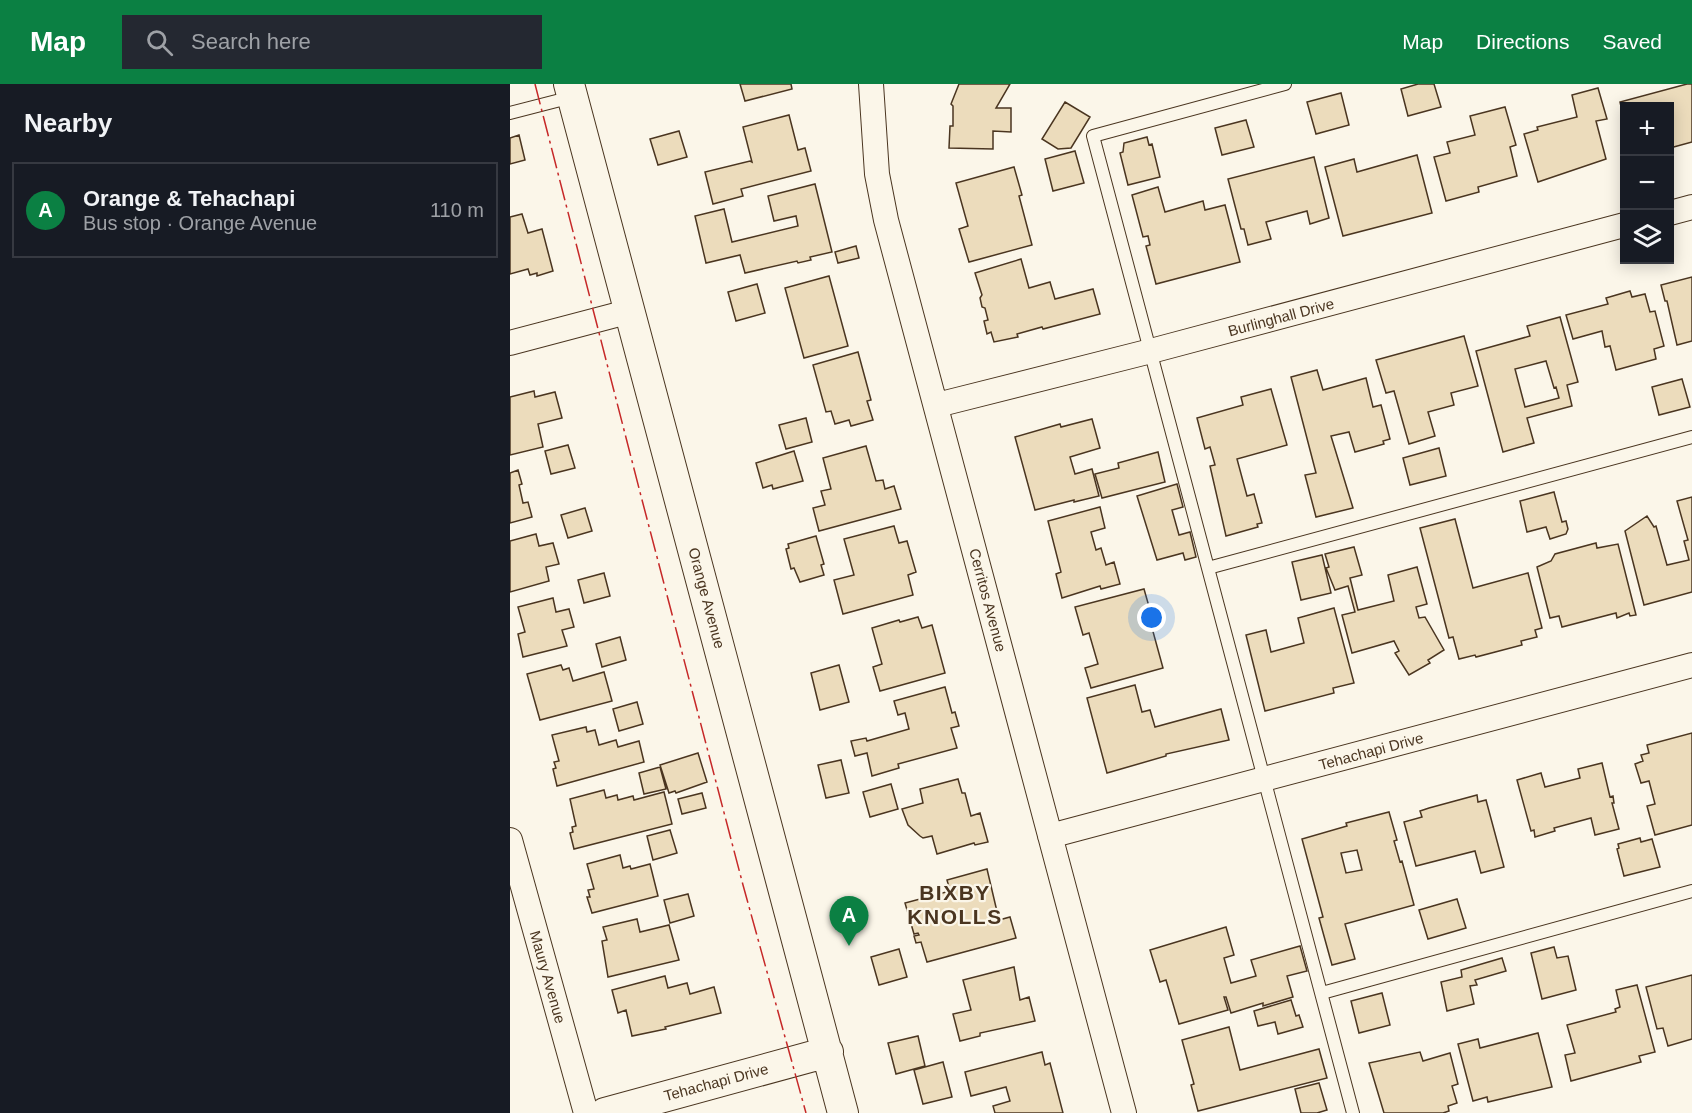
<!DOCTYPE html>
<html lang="en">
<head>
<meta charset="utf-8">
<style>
	:root { --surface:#171b24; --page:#242831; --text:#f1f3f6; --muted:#9ea1a6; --line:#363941; --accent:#0b8043 }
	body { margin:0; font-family:Helvetica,sans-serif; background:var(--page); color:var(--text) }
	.controls { position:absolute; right:18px; top:18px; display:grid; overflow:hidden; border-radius:0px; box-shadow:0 3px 15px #0003 }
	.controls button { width:54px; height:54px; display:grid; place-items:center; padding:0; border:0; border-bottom:2px solid var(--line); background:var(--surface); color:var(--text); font:30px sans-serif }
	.you { position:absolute; left:642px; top:534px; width:21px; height:21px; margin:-15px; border:4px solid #fff; border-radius:50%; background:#1a73e8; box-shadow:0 0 0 9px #1a73e833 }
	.badge { display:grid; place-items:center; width:39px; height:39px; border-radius:50%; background:var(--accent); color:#fff; font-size:20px; font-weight:700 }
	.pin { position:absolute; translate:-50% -50px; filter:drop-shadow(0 2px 3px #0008) }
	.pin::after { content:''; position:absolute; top:32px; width:21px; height:18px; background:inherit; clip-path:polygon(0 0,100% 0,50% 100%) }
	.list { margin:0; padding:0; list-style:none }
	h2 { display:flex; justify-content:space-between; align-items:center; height:78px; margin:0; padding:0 24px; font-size:26px }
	h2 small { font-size:20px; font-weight:400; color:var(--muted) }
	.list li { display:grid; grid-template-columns:39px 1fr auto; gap:18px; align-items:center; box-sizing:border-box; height:96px; margin:0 12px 12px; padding:0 12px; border:2px solid var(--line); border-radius:0px }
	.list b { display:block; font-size:22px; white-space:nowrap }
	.list p { margin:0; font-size:20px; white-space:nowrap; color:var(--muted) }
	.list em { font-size:20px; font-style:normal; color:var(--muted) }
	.icon { flex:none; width:33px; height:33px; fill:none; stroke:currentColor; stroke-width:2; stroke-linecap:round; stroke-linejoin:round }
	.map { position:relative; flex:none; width:1182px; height:1029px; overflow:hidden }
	header { display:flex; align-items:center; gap:36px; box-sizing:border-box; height:84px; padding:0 30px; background:var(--accent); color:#fff }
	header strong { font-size:28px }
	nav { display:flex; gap:33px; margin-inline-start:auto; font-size:21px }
	.search { width:420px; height:54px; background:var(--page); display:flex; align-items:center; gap:15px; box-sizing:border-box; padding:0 21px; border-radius:0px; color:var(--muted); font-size:22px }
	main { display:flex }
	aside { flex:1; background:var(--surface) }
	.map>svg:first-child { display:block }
</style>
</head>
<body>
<header>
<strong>Map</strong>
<div class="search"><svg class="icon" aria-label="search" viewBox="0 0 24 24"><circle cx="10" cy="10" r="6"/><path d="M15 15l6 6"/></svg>Search here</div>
<nav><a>Map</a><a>Directions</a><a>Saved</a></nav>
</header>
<main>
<aside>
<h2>Nearby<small></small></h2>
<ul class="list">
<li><span class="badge">A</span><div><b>Orange &amp; Tehachapi</b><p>Bus stop · Orange Avenue</p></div><em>110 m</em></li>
</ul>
</aside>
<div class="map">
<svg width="1182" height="1029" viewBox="0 0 1182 1029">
	<rect width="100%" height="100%" fill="#fbf6e9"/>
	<path fill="#ecdcbc" stroke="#4a3520" stroke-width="1.5" fill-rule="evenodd" d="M230 0H281L282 5 235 17Z
		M449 0H500L486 24H501V48L483 47V65L439 64 440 42H443V22L441 20Z
		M908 0H924L931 23 898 32 891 5Z
		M1177 0H1182V58L1160 64V22H1114V36L1110 18Z
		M1088 4 1097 35 1086 37 1096 75 1028 98 1014 50 1028 46 1027 43 1067 33 1062 11Z
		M831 9 839 41 806 50 797 18Z
		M555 18 580 33 561 64 548 65 532 55Z
		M995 23 1006 61 1000 63 1007 92 968 103 969 108 936 117 924 73 940 69 937 58 965 51 960 32Z
		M279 31 288 66 295 64 301 87 231 105 233 112 203 120 195 88 240 77 242 78 233 43Z
		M736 36 744 63 712 71 705 44Z
		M169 47 177 73 148 81 140 55Z
		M9 51 15 76 0 80V54Z
		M637 53 639 61 642 60 650 93 618 101 610 69 613 68 614 59Z
		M565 67 574 99 543 107 535 75Z
		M907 71 922 129 833 152 815 83 844 75 847 88Z
		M804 73 819 134 800 140 797 127 756 138 761 155 738 161 734 145H731L718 95Z
		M504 83 512 111 509 112 522 161 459 178 449 145 458 142 446 99Z
		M305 100 322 168 300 173 301 176 288 179 287 177 235 189 230 171 196 179 185 132 214 125 222 158 288 142 286 132 264 137 258 112Z
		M648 103 655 128 693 117 695 126 715 121 730 178 646 200 636 162 640 161 638 152 633 153 622 111Z
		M12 130 18 149 32 145 43 187 27 192V189L20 191 18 185 0 190V133Z
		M346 162 349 174 328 179 325 168Z
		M511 175 519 204 540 198 545 215 583 205 590 230 533 245 532 243 507 250 508 253 484 258 481 248 477 250 474 237 478 236 475 224 472 223 470 214 472 211 465 189Z
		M319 192 338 262 294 274 275 204Z
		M1182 193V257L1167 261 1157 217H1155L1151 201Z
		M247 200 255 229 226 237 218 208Z
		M1120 207 1122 213 1135 210 1140 228 1145 227 1154 262 1144 265 1146 275 1106 286 1100 262 1095 263 1092 247 1063 255 1056 231 1098 220 1096 214Z
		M1050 233 1068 298 1057 301 1062 322 1017 334 1024 359 993 368 966 267 1020 252 1017 242ZM1036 277 1044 304 1046 303 1049 314 1015 323 1005 285Z
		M954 252 968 302 941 309 944 321 918 328 925 352 899 360 884 307 876 309 866 276Z
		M348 268 361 316 357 317 363 336 341 342 339 336 325 340 321 327 316 328 303 281Z
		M807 286 813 306 856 294 863 323 871 321 880 355 873 357 874 360 845 368 839 348 821 352 843 424 806 433 795 391 806 389 781 293Z
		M1172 295 1180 323 1149 331 1142 303Z
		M761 305 777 361 727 375 737 412 744 410 752 439 747 440 748 443 716 452 700 382 705 381 700 363 695 365 687 334 733 321 731 313Z
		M24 307 25 313 45 308 52 334 28 340 33 363 0 371V313Z
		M296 334 302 358 276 365 269 341Z
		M582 335 590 364 560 373 565 390 582 385 589 412 564 418V416L525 426 505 353 550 340 551 343Z
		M58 361 65 384 41 390 35 367Z
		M356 362 366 397 373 396 375 405 384 402 391 425 309 447 303 424 315 421 311 407 321 405 313 374Z
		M929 364 936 392 900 401 893 374Z
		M284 367 293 397 263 405 262 401 253 404 246 379Z
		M648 368 655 398 592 414 585 390 609 384 608 379Z
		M8 386 12 400 9 401 13 419 18 418 22 433 0 439V389Z
		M667 400 673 423 662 426 669 451 680 448 686 473 675 476 673 469 647 476 627 412Z
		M1044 408 1052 438 1056 437 1058 445 1056 450 1040 455 1036 443 1017 448 1010 417Z
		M1182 413V508L1134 521 1115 447 1137 432 1144 443 1146 442 1157 481 1179 476 1174 457 1178 456 1167 417Z
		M590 423 595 444 581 448 586 466 591 464 596 481 604 478 610 500 591 505 590 502 552 514 546 490 551 488 538 437Z
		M75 424 82 447 58 454 51 431Z
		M945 435 963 504 1018 489 1032 544 1025 546 1027 553 1011 557 1012 561 966 573 965 571 949 575 943 553 939 554 910 444Z
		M384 442 389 459 397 457 406 488 398 491 403 511 333 530 324 496 344 491 334 455Z
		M26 450 29 462 43 459 49 480 36 483 39 497 0 508V457Z
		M306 452 314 480 311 481 314 491 290 498 284 484 281 485 276 465 279 464 278 460Z
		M1086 459 1087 464 1108 460 1126 531 1120 532 1119 529 1107 534 1106 529 1052 543 1049 532 1040 534 1027 483 1041 477 1045 470Z
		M844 463 852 491 840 494 848 526 884 517 878 491 907 483 917 520 906 523 909 534 915 533 934 566 918 576 920 579 899 591 885 569 889 567 884 557 842 569 832 531 845 528 838 502 825 506 816 484 819 483 815 470Z
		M812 471 821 509 791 516 782 478Z
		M94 489 100 512 74 519 68 496Z
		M634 505 642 533H639L653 584 581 604 575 584 588 580 579 549 573 551 565 523Z
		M43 514 46 528 59 525 64 543 52 546 57 562 13 573 8 550 15 548 8 523Z
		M824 524 844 599 823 604 824 609 755 627 736 551 756 546 761 568 794 559 788 534Z
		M408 533 412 544 422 541 435 589 370 607 363 583 372 580 362 544 389 536 390 538Z
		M110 553 116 576 92 583 86 560Z
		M51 581 53 586 59 584 63 597 94 588 102 617 30 636 17 590Z
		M329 581 339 618 310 626 301 589Z
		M625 601 632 628 640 626 645 643 711 625 719 656 656 670V672L597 689 577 614Z
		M435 603 442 629 445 628 449 642 441 644 447 664 388 680 389 684 362 692 357 669 345 672 341 657 356 654 357 657 399 645 395 629 388 631 384 617Z
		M127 618 133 640 109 647 103 625Z
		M76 643 77 648 85 646 89 661 106 656 108 663 129 657 134 678 47 702 43 685 46 684 44 678 49 677 42 651Z
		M1182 649V741L1145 751 1137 722 1145 720 1139 697 1131 699 1125 680 1133 677 1131 671 1139 669 1137 661Z
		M188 669 197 698 166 709 165 707 159 709 150 681Z
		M331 676 339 709 316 714 308 681Z
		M1092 679 1100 713 1103 712 1104 719H1102L1109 745 1085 751 1081 734 1044 744 1045 747 1025 753 1024 746 1021 747 1007 696 1031 689 1035 703 1070 694 1068 685Z
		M150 683 156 705 134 710 129 689Z
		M448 695 452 709H455L461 732 470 729 478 758 465 761 464 759 427 770 422 752 413 754 410 752 398 741 392 725 413 719 410 705Z
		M381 700 388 725 360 733 353 708Z
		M94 706 96 714 107 711 108 716 123 712 124 716 154 708 162 740 64 765 60 749 63 748 62 743 66 742 60 715Z
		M192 709 196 724 172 730 168 715Z
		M967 711 968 718 976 716 994 783 971 789 965 767 906 782 894 738 912 733 910 727 919 724Z
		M879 728 887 756 884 757 890 778 892 777 904 821 835 840 845 875 822 881 809 834 813 833 792 755 837 742 836 739ZM847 766 852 786 836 789 831 769Z
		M160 746 167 769 143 776 137 752Z
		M1130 754 1131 758 1142 755 1150 783 1114 792 1107 765 1109 764 1108 760Z
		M110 771 113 784 120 782 121 785 140 780 148 812 82 829 77 813H80L78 806 84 805 77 780Z
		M477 785 489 836 500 833 506 854 417 878 411 858 406 859 404 852 409 851 408 849 404 850 395 819 440 807 437 796Z
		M178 810 184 832 160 839 154 816Z
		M947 815 956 844 918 855 909 826Z
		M127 835 130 848 159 841 169 876 98 893 92 857 97 856 93 843Z
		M716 843 724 871 714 874 721 899 746 892 741 876 790 862 797 887 777 892 783 913 753 922V919L721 929 716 913H714L718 926 669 940 656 896 650 898 640 866Z
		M1044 863 1047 874 1058 872 1066 906 1032 915 1021 869Z
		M389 865 397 893 369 901 361 873Z
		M992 874 996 887 965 896 967 901 960 902 964 920 937 927 931 898 952 893 951 886Z
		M504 883 510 916 519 913 525 937 470 949V952L450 957 443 930 461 926 453 896Z
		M1182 891V955L1158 962 1153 944 1147 945 1136 903Z
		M155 892 158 904 177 899 180 910 204 903 211 929 155 943 156 945 122 952 116 926 108 929 102 906Z
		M1127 901 1145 968 1129 972 1131 978 1061 997 1055 971 1065 969 1057 941 1106 928 1105 925 1110 923 1106 906Z
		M872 909 880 941 849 949 841 917Z
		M781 916 786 932 789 931 793 943 768 950 765 938 748 942 744 927Z
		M719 943 730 986 809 965 817 994 688 1027 681 1001 684 1000 672 956Z
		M1028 949 1042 1003 978 1018 977 1013 963 1017 948 960 968 955 970 964Z
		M408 952 415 982 386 990 378 959Z
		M532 968 535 981 540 979 553 1029H485L483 1022 500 1017 496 1003 461 1012 455 988Z
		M910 968 913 977 940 969 948 1000 942 1002 947 1019 938 1022 939 1027 933 1029H874L859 979Z
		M433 978 442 1013 413 1020 404 986Z
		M809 999 817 1026 807 1029H791L785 1005Z"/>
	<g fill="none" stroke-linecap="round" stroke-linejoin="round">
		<defs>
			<path id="service" d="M775 0 583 52 843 1029
				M0 29 62 13
				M698 484 1182 353
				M812 909 1182 807"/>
			<path id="minor" d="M361 0 367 90 376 136 614 1029
				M1160 129 1182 123
				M0 259 121 227
				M427 321 641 267 1114 141
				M540 752 1182 581
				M0 756 76 1029"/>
			<path id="tertiary" d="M59 0 333 1029
				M95 1029 318 968"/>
		</defs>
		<use href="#service" stroke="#4a3520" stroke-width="14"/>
		<use href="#minor" stroke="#4a3520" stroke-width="26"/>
		<use href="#tertiary" stroke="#4a3520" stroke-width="32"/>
		<use href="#service" stroke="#fbf6e9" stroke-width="12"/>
		<use href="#minor" stroke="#fbf6e9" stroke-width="24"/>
		<use href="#tertiary" stroke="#fbf6e9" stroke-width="30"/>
		<path stroke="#c62828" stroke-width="1.5" stroke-dasharray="21 4.5 3 4.5" stroke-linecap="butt" d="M25 0 131 412 233 801 296 1029"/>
	</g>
	<g text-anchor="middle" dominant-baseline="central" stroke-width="4.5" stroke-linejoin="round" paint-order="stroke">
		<g font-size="15" fill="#4a3520" stroke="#fbf6e9">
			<text transform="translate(771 233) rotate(-15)">Burlinghall Drive</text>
			<text transform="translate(197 514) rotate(75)">Orange Avenue</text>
			<text transform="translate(478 516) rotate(75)">Cerritos Avenue</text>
			<text transform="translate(861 667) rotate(-15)">Tehachapi Drive</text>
			<text transform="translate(38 893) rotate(74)">Maury Avenue</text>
			<text transform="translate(206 998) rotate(-15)">Tehachapi Drive</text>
		</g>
		<g font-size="21" font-weight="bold" letter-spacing="1.5" fill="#4a3520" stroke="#fbf6e9">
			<text x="445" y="808">BIXBY<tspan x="445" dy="24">KNOLLS</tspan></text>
		</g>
	</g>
</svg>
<div class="controls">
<button>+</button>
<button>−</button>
<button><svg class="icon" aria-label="layers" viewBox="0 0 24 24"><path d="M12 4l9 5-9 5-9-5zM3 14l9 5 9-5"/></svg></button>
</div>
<div class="you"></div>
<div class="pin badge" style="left:339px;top:862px">A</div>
</div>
</main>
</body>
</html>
